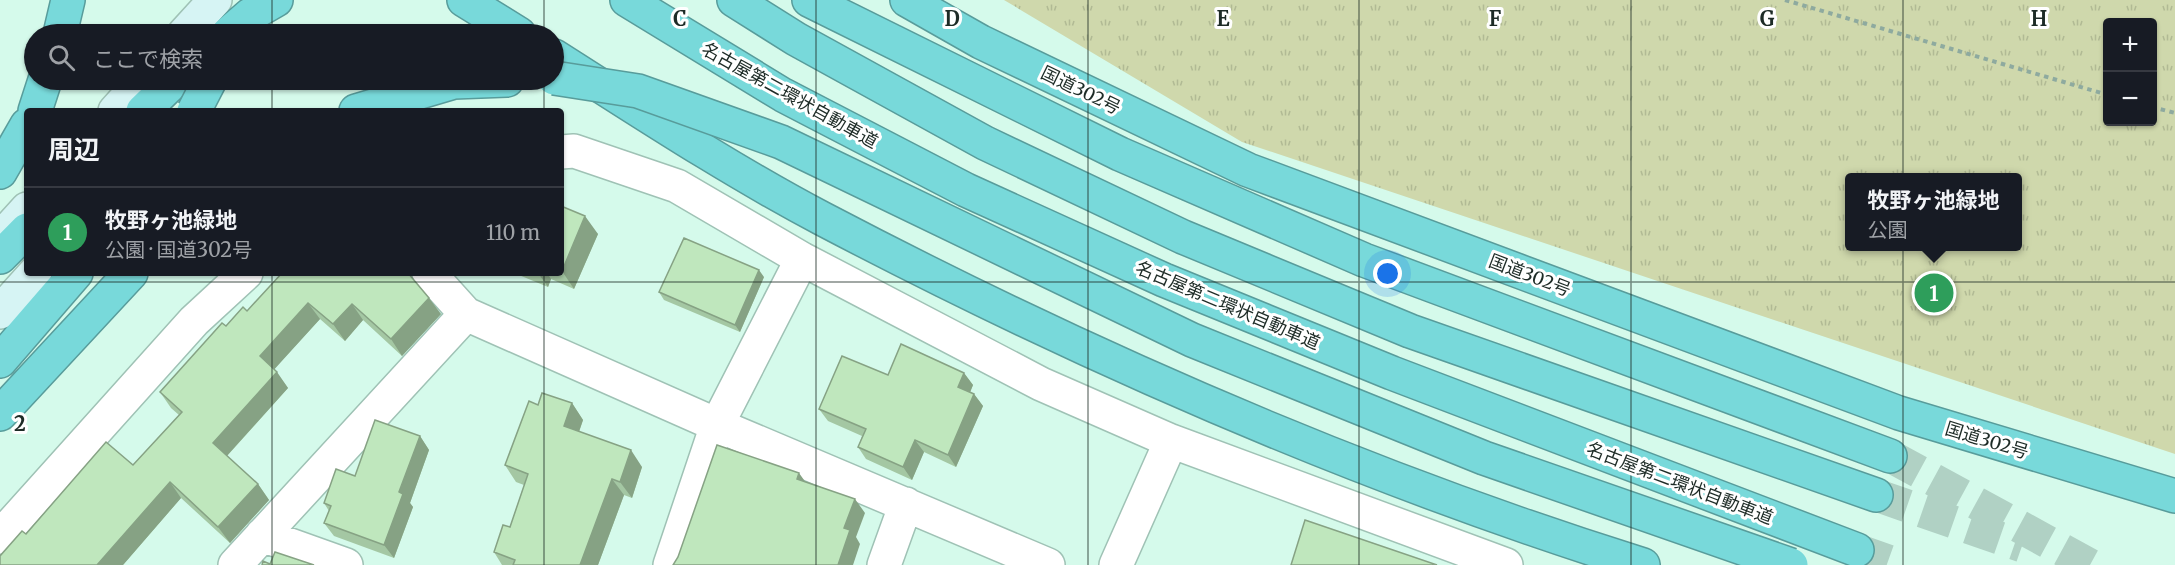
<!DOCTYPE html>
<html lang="ja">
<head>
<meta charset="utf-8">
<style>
	:root { --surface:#171b24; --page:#242831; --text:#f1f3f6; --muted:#9ea1a6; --line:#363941; --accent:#8c9099 }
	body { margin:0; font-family:Merriweather,"Noto Sans JP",serif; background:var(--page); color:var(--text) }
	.controls { position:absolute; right:18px; top:18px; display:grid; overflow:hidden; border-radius:6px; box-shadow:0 2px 4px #0004 }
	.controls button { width:54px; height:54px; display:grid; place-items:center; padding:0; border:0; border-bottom:2px solid var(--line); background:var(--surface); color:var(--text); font:30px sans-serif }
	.you { position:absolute; left:1388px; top:274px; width:21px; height:21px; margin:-15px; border:4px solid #fff; border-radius:50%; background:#1a73e8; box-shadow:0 0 0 9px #1a73e833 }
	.badge { display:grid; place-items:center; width:39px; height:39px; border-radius:50%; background:var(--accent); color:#fff; font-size:20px; font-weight:700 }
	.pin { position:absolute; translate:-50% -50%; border:3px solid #fff; box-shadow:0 2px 6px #0006 }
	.popup { position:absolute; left:1845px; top:173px; width:177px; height:78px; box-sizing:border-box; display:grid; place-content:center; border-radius:6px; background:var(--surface); filter:drop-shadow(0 2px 4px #0005); font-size:20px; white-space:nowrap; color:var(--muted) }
	.popup b { font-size:22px; color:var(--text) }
	.popup::after { content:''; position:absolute; left:50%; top:100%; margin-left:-12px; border:12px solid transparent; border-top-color:var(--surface) }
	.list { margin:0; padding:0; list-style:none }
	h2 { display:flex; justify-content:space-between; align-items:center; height:78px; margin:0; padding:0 24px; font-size:26px }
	h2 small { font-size:20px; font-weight:400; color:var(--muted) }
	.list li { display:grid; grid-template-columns:39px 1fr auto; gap:18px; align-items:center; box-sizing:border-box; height:90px; padding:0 24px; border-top:2px solid var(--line) }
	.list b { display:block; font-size:22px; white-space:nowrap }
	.list p { margin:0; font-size:20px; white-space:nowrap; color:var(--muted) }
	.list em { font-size:20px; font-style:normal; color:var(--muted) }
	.icon { flex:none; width:33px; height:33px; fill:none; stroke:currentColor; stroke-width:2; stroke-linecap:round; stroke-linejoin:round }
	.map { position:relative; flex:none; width:2175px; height:565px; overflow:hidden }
	.search { position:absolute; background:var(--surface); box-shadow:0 2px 4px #0004; left:24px; top:24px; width:540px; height:66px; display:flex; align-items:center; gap:15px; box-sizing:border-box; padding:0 21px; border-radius:33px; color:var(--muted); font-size:22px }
	.panel { position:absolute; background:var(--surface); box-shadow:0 2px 4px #0004; left:24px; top:108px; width:540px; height:168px; border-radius:6px }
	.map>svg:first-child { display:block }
</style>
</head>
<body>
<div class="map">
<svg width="2175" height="565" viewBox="0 0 2175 565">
	<defs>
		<pattern id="park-tufts" width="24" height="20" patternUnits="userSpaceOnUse" patternTransform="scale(1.5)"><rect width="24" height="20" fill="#cfd8ac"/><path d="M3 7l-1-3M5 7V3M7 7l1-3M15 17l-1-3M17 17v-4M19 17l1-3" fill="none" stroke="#b1ba94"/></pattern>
	</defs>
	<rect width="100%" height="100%" fill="#d5faeb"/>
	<path fill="url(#park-tufts)" fill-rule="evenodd" d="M1004 0H2175V454L1242 142ZM2108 22H2152V122H2108ZM1850 178H2018V246H1850Z"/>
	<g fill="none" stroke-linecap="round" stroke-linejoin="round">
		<path stroke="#b0d1c4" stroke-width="33" stroke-dasharray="33 16" stroke-linecap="butt" d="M1890 456 2090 565
			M1876 495 2022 546
			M1857 550 1899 565"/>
		<defs>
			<path id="street" d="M561 152 574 151 677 186 802 259 1041 384 1171 441 1506 565
				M429 273 466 314 717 425 1048 565
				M262 535 346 565
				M0 537 194 321 246 273
				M235 565 466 314
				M670 565 717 425 802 259
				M884 565 906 504
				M1116 565 1171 441"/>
			<path id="secondary" d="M184 34 215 0
				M115 111 143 80
				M0 239 27 209
				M0 312 35 273"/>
			<path id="highway" d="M464 0 519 34
				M627 0 783 95 966 190 1164 280 1392 373 1857 550
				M734 0 796 39 985 143 1183 237 1410 331 1876 495
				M809 0 1120 154 1364 260 1890 456
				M907 0 981 42 1248 170 1899 413 2175 496
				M60 34 68 0
				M228 34 250 15 276 0
				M554 56C642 112 730 170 823 219 1086 357 1359 476 1643 565
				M35 111 45 80
				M143 111 175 80
				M356 111 454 82 507 80
				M0 172 27 125
				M0 257 27 230
				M0 361 76 273
				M0 414 131 273"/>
		</defs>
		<use href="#street" stroke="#9fc2b5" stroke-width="36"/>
		<use href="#secondary" stroke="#9fc2b5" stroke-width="36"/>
		<use href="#highway" stroke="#589c9b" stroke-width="36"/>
		<path stroke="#8eaa9f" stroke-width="4" stroke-dasharray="4.5 4.5" stroke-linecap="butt" d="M1785 0 2108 95
			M2152 107 2175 113"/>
		<use href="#street" stroke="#fff" stroke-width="33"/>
		<use href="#secondary" stroke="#d6f4f4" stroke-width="33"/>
		<use href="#highway" stroke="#78d9da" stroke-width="33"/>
		<defs>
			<path id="highway-bridge" d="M554 78 638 91 781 142 1192 340 1484 458 1791 565
				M194 111 210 80"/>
		</defs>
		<use href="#highway-bridge" stroke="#589c9b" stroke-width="36" stroke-linecap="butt"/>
		<use href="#highway-bridge" stroke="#78d9da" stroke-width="33"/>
	</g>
	<path fill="#a4c7a3" d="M561 206 598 234 574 289 551 279 548 287 514 273H561Z
		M282 273 441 314 402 356 363 320 345 341 320 319 274 369 288 388 227 456 258 484 269 500 230 543 181 498 123 565H0L26 534 133 465 179 415 171 408 160 392 226 326 247 311Z
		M764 277 740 332 664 300 659 292Z
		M964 373 973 385 970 392 974 394 983 406 956 467 924 452 912 480 866 459 858 447 862 436 828 421 819 409 888 375Z
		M572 403 583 420 579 432 642 467 632 498 624 495 598 565H502L494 552 510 527 524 485 516 482 505 465 538 405Z
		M420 436 429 450 410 503 413 507 394 558 334 536 324 523 329 511 324 503 355 476Z"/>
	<path fill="#86a284" d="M585 216 598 234 574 289 562 271Z
		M759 270 764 277 740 332 735 325Z
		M538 273H547L551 279 548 287Z
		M429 298 441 314 402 356 391 339Z
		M308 303 320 319 271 373 260 356Z
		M352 304 363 320 345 341 333 324Z
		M277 372 288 388 224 459 213 443Z
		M964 373 973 385 967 400 958 387Z
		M974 394 983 406 956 467 948 455Z
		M572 403 583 420 575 443 564 426Z
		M420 436 429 450 410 503 413 507 394 558 384 545 399 492Z
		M915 440 924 452 912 480 903 467Z
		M631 450 642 467 632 498 620 482Z
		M799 473 809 487 797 479Z
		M612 479 624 495 598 565H580Z
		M170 482 181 498 123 565H97Z
		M258 484 269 500 230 543 218 527Z
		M855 499 865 513 856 537 860 544 853 565H838L844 528Z"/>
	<path fill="#bfe7bd" stroke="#86a284" stroke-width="1.5" d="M561 206 585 216 562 271H561Z
		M684 238 759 270 735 325 659 292Z
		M282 273H408L429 298 391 339 352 304 333 324 308 303 260 356 277 372 213 443 258 484 218 527 170 482 97 565H0V556L22 531 26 534 106 442 133 465 182 412 160 392 222 323 226 326 243 307 247 311Z
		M901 344 964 373 958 387 974 394 948 455 915 440 903 467 858 447 866 429 819 409 842 356 888 375Z
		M542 393 572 403 564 426 631 450 620 482 612 479 580 565H513L515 560 494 552 503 525 510 527 528 474 505 465 529 401 538 405Z
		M375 420 420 436 399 492 403 494 384 545 324 523 331 506 324 503 336 469 355 476Z
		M717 445 799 473 797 479 855 499 844 528 850 530 838 565H673L678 557Z
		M1305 520 1437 565H1291Z
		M275 552 314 565H262L263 561 270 564Z"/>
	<path fill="none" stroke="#1d2b26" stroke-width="1.5" stroke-opacity="0.55" d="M272 0V34M544 0V34M816 0V565M1088 0V565M1359 0V565M1631 0V565M1903 0V565M272 80V111M544 80V111M272 273V565M544 273V565M0 282H2175"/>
	<g text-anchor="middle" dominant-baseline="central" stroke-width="6" stroke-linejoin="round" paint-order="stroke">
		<g font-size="18" fill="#1d2b26" stroke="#fff">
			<text transform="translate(1081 90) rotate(26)">国道302号</text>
			<text transform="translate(790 95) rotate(29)">名古屋第二環状自動車道</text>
			<text transform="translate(1530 275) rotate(21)">国道302号</text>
			<text transform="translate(1228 305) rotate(23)">名古屋第二環状自動車道</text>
			<text transform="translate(1987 440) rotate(17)">国道302号</text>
			<text transform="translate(1680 483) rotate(21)">名古屋第二環状自動車道</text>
		</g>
	</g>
	<g font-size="20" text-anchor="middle" font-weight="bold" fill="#1d2b26" stroke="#fff" stroke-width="6" stroke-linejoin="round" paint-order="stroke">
		<text x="680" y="26">C</text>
		<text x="952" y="26">D</text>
		<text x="1223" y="26">E</text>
		<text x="1495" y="26">F</text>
		<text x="1767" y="26">G</text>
		<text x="2039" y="26">H</text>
		<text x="20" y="431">2</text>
	</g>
</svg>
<div class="controls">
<button>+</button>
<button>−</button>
</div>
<div class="you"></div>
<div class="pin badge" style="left:1934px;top:293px;background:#2e9e5b">1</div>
<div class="popup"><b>牧野ヶ池緑地</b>公園</div>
<div class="search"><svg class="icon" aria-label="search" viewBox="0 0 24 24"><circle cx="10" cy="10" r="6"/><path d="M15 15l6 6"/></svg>ここで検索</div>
<section class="panel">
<h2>周辺<small></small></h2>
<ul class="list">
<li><span class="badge" style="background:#2e9e5b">1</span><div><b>牧野ヶ池緑地</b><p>公園 · 国道302号</p></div><em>110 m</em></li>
</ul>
</section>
</div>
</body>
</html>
